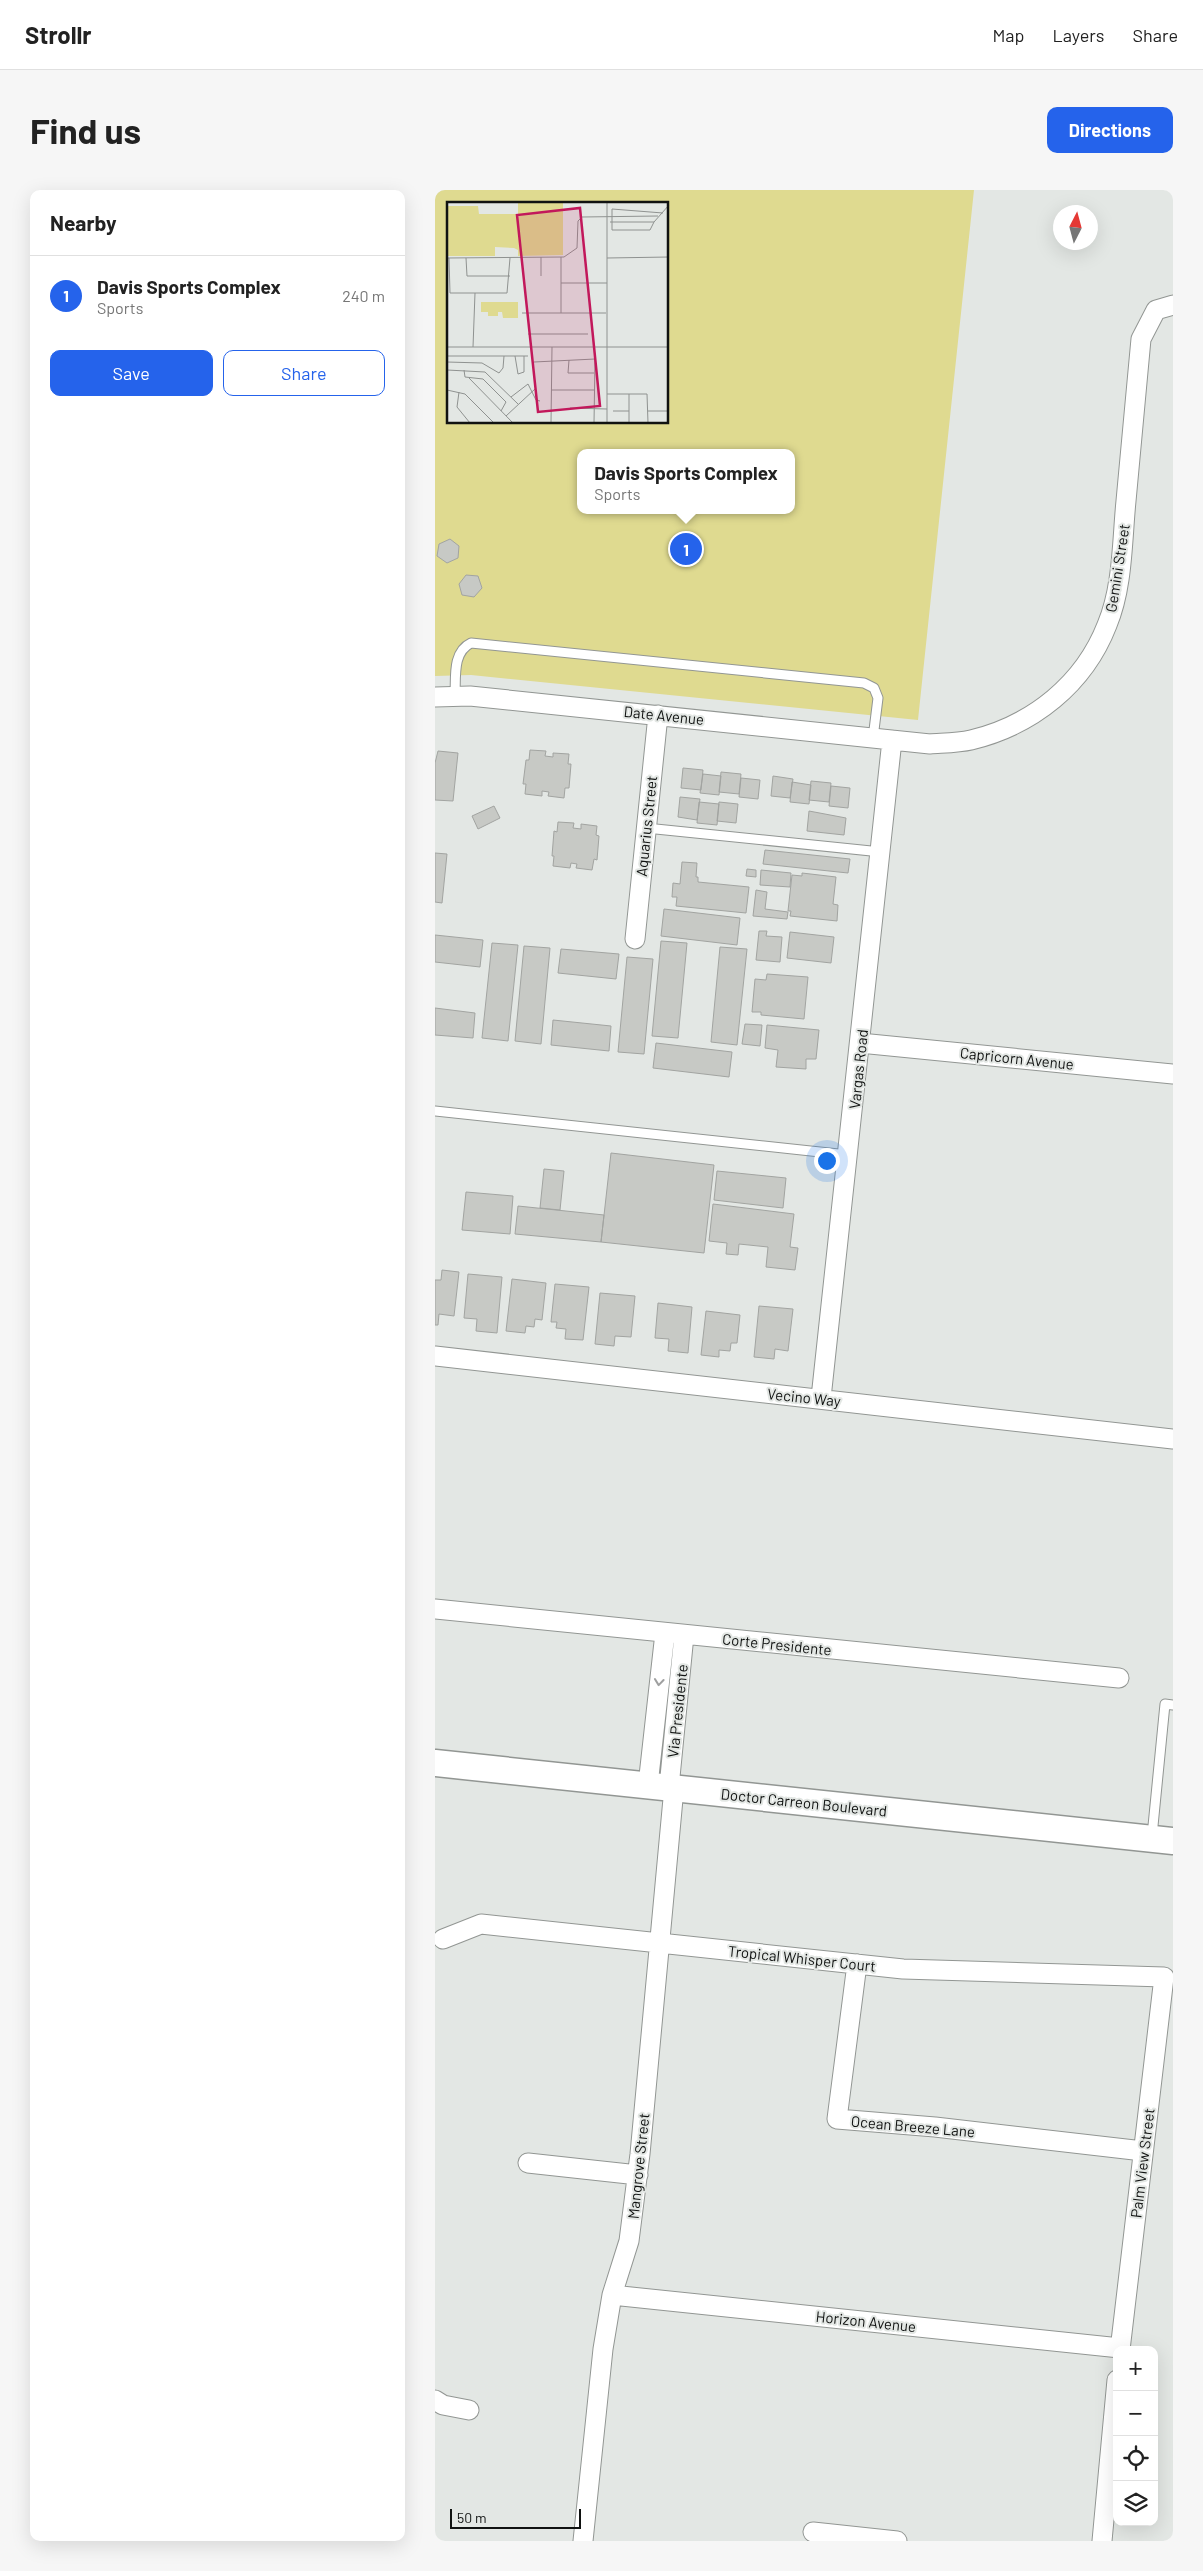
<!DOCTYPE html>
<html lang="en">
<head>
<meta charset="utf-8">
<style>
	:root { --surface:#fff; --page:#f6f6f6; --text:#222; --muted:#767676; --line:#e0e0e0; --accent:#2563eb }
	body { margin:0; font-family:Barlow,sans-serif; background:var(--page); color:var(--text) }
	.controls { position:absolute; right:15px; bottom:15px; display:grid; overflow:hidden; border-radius:10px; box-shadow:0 5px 20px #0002 }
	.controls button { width:45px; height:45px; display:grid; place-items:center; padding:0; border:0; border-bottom:1px solid var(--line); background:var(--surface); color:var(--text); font:25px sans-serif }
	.compass { position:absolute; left:618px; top:15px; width:45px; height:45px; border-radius:50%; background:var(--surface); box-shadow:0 5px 20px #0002; rotate:6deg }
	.scale { position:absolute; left:15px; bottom:12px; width:131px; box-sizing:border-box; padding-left:5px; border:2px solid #101211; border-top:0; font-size:14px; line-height:18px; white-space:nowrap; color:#101211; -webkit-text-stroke:4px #e3e7e4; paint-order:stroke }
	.you { position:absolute; left:391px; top:970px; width:18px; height:18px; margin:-12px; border:4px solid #fff; border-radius:50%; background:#1a73e8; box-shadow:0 0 0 8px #1a73e833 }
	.badge { display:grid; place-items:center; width:32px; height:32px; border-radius:50%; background:var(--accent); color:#fff; font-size:16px; font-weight:700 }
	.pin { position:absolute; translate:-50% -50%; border:2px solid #fff; box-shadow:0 1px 5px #0006 }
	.popup { position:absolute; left:142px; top:259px; width:218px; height:65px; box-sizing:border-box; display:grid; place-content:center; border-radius:10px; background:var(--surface); filter:drop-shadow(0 1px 4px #0005); font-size:16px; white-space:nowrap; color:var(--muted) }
	.popup b { font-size:19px; color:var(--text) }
	.popup::after { content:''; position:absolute; left:50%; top:100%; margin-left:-10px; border:10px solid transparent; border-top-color:var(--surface) }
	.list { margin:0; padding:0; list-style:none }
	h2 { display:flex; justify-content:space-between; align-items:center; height:65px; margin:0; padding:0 20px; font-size:21px }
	h2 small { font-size:16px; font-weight:400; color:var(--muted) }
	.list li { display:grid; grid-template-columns:32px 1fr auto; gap:15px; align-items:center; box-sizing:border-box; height:80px; padding:0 20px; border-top:1px solid var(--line) }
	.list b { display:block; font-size:19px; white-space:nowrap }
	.list p { margin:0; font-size:16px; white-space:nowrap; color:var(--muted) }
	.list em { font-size:16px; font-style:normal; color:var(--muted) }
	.actions { display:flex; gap:10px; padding:15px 20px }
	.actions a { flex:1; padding:11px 0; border:1px solid var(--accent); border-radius:10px; text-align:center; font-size:18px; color:var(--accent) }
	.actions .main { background:var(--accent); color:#fff }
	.icon { flex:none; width:28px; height:28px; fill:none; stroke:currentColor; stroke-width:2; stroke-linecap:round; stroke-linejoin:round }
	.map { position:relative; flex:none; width:738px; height:2351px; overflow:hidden; border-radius:10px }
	header { display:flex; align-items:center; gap:30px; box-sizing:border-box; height:70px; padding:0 25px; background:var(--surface); border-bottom:1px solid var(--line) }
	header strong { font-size:24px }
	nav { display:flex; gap:28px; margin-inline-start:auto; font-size:18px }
	.intro { display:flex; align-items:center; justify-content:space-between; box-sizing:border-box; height:120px; padding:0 30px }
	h1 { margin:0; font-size:35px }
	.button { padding:12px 22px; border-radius:10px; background:var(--accent); color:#fff; font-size:18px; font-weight:700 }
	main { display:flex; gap:30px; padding:0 30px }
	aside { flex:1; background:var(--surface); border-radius:10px; box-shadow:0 5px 20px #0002 }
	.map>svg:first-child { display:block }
</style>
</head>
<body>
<header>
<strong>Strollr</strong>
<nav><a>Map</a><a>Layers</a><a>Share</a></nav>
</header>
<div class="intro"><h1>Find us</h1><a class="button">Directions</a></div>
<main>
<aside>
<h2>Nearby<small></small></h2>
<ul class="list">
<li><span class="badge">1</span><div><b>Davis Sports Complex</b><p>Sports</p></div><em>240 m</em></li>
</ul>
<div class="actions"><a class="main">Save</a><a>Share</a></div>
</aside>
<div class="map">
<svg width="738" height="2351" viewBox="0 0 738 2351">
	<rect width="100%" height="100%" fill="#e3e7e4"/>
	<path fill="#dfda90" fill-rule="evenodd" d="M0 0H539L483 530 36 485 0 486ZM14 14H232V232H14ZM146 263H356V320H146Z"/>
	<path fill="#c7c9c5" stroke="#a2a4a1" d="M15 349 24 356 23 368 12 373 2 366 4 354Z
		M31 385 43 386 47 398 39 407 27 405 24 394Z
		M95 560 111 561 110 566 118 567V563L134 564 133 574H136L134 598H130L129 608 113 606 114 602 107 601V606L90 604 91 594H88L91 570H94Z
		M3 561 23 563 18 611 0 610V573Z
		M248 578 268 580 266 600 246 598Z
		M286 582 306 584 304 604 284 602Z
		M268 584 286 586 284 605 265 603Z
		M338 586 358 589 355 608 336 606Z
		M306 588 325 590 323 609 304 607Z
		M376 591 396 593 394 612 374 610Z
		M357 592 376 595 374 614 355 612Z
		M396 596 415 598 413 618 394 616Z
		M245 607 265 609 262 630 243 627Z
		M264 612 284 614 282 635 262 633Z
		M284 612 303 614 301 633 282 631Z
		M59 616 65 628 43 639 37 626Z
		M374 621 411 628 409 645 372 641Z
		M123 632 139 633 138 638 146 639V634L162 636 161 645 164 646 162 670 159 669 157 680 141 678 142 674 136 673 135 678 118 676 119 666H117L119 641 122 642Z
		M330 660 415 669 413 683 328 674Z
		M0 663 12 664 7 713 0 712Z
		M247 672 262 673 261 687H263V692L314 697 311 723 241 716 242 707H237L238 693 245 694Z
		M312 679 321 680V687L311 686Z
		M326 680 356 683 355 697 325 695Z
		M367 683 401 687 398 714 403 715 402 731 355 726 356 721H353L357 685 367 686Z
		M321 700 332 702 330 719 353 722 352 729 318 726Z
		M229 719 305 728 302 755 226 746Z
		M324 741H332L331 746 347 747 345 772 321 770Z
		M355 742 399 747 396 773 352 768Z
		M0 745 48 750 45 777 0 772Z
		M226 751 252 753 243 848 217 846Z
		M57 753 83 755 73 851 47 848Z
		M89 756 115 758 106 854 80 851Z
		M285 757 312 759 302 855 276 852Z
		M126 759 184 764 181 789 123 783Z
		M192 767 218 769 209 864 183 862Z
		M332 784 373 787 369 829 326 825V822H317L320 789 331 790Z
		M0 818 40 823 38 848 0 845Z
		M118 830 176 836 174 861 116 855Z
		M310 834 327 835 325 856 307 854Z
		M332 835 384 840 381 869H371V879L341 877 343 860 330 858Z
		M221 853 297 862 294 887 218 878Z
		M176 963 279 975 269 1063 166 1052Z
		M109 979 129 981 125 1020 105 1018Z
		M282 981 351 988 348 1018 279 1010Z
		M31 1002 78 1006 75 1044 27 1040Z
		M278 1014 359 1024 355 1057 363 1058 360 1080 331 1077 333 1057 304 1054 303 1065 291 1064 292 1053 274 1051Z
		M83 1016 169 1025 166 1052 80 1044Z
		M7 1080 24 1082 19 1126 4 1124 3 1135H0V1090H6Z
		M33 1084 67 1087 62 1143 41 1141 42 1129 29 1128Z
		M77 1089 111 1093 107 1130 100 1129 99 1137 91 1136 90 1143 71 1141Z
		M120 1094 154 1097 148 1150 130 1149 131 1139 121 1138 122 1132H116Z
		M165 1103 200 1106 196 1147 180 1146 179 1156 160 1154Z
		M223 1113 257 1117 253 1163 233 1161 234 1149 220 1148Z
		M324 1116 358 1119 353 1161 340 1159 339 1169 319 1167Z
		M271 1121 305 1125 302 1153H296L295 1161 284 1160V1167L266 1165Z"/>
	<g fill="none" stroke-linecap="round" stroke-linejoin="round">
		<defs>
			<path id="lane" d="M20 506C21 488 17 462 36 453L429 493 439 498 443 508 438 548
				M211 638 446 662
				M0 921 413 965
				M717 1646 730 1514 738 1515"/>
			<path id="street" d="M0 507 35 506 495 554C508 553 523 553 536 550 598 535 649 494 672 435 688 397 687 351 691 311 696 257 701 203 706 149L721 120 738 115
				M200 749 223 525
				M425 853 738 884
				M0 1166 738 1249
				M386 1208 457 550
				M0 1419 684 1488
				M213 1595 230 1443
				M234 1597 249 1445
				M8 1749 46 1734 468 1779 729 1787 685 2160
				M422 1774 402 1929 500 1937 708 1961
				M93 1973 203 1985
				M177 2105 685 2158
				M0 2210 8 2215 34 2220
				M378 2342 462 2351
				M148 2351 168 2159 177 2105 194 2051 205 1964 239 1598
				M667 2351 682 2190"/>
			<path id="secondary" d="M0 1573 738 1651"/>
		</defs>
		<use href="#lane" stroke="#929693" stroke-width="11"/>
		<use href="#street" stroke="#929693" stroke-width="21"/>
		<use href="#secondary" stroke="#929693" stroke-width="29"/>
		<use href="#lane" stroke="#fff" stroke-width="9"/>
		<use href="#street" stroke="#fff" stroke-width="19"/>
		<use href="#secondary" stroke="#fff" stroke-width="26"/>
	</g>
	<defs><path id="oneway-chevron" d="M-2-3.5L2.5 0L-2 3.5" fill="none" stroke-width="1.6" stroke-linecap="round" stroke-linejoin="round" transform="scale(1.25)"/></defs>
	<use stroke="#9fa0a0" href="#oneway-chevron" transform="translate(224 1492) rotate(96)"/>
	<g text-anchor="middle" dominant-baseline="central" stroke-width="4" stroke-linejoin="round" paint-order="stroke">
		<g font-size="15" fill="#101211" stroke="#e3e7e4">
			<text transform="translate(682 378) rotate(-81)">Gemini Street</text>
			<text transform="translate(229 525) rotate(6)">Date Avenue</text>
			<text transform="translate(211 636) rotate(-84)">Aquarius Street</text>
			<text transform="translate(582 868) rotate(6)">Capricorn Avenue</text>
			<text transform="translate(423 879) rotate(-84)">Vargas Road</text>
			<text transform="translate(369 1207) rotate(6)">Vecino Way</text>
			<text transform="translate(342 1454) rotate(6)">Corte Presidente</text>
			<text transform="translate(242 1521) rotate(-84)">Via Presidente</text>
			<text transform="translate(369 1612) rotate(6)">Doctor Carreon Boulevard</text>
			<text transform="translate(367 1768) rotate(6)">Tropical Whisper Court</text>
			<text transform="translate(478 1936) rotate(5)">Ocean Breeze Lane</text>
			<text transform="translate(707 1973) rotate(-83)">Palm View Street</text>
			<text transform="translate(203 1976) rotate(-84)">Mangrove Street</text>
			<text transform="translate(431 2131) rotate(6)">Horizon Avenue</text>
		</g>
	</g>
	<g transform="translate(12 12)">
		<rect width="221" height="221" fill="#e3e7e4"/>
		<path d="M71 0H116V53L71 54V48L67 46 48 45V54H0V4H31L32 12H71ZM34 100H71V116H56L55 110H51V114H41V110H34Z" fill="#dfda90"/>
		<path fill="none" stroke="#8f9290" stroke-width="1" d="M163 20H207L222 3M207 20 203 28H165V7L216 11M94 55V74M0 56 117 55 130 46 131 19 135 15 211 14M2 56 3 91H60L63 56M19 56 20 74H63M160 56 222 55M114 81H160M75 111H159M114 111V55M81 132H141M0 145H222M26 145 28 91M0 154H81M68 154 71 172 77 170V154M122 158 121 171H147M0 160 35 161 52 171 56 166 57 154M87 160 148 157 147 221M0 168 38 170 71 202M17 168 18 175 36 177 59 200 54 209M22 176 66 221M0 188 18 192 47 221M104 188H147M12 190 10 205 23 221M160 192H200L201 221M182 192V221M64 195 81 182 89 198 93 199M123 206 160 207M166 209H182M201 209H222M59 214 88 187M104 221 105 145M160 221V0"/>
		<path fill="#c2185b" fill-opacity="0.15" stroke="#c2185b" stroke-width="2.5" d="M133 6 153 204 91 210 70 13Z"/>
		<rect width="221" height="221" fill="none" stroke="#101211" stroke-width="2.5"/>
	</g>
</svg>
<div class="controls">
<button>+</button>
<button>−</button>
<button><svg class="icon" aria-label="locate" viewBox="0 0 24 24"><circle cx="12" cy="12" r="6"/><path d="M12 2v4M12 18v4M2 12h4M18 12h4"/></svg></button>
<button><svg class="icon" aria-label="layers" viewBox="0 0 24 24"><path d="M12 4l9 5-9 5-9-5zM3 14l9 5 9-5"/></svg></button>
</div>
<svg class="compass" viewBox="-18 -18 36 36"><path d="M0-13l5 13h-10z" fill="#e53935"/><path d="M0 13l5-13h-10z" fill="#767676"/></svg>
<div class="scale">50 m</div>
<div class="you"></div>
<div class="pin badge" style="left:251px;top:359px">1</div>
<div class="popup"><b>Davis Sports Complex</b>Sports</div>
</div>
</main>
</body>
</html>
